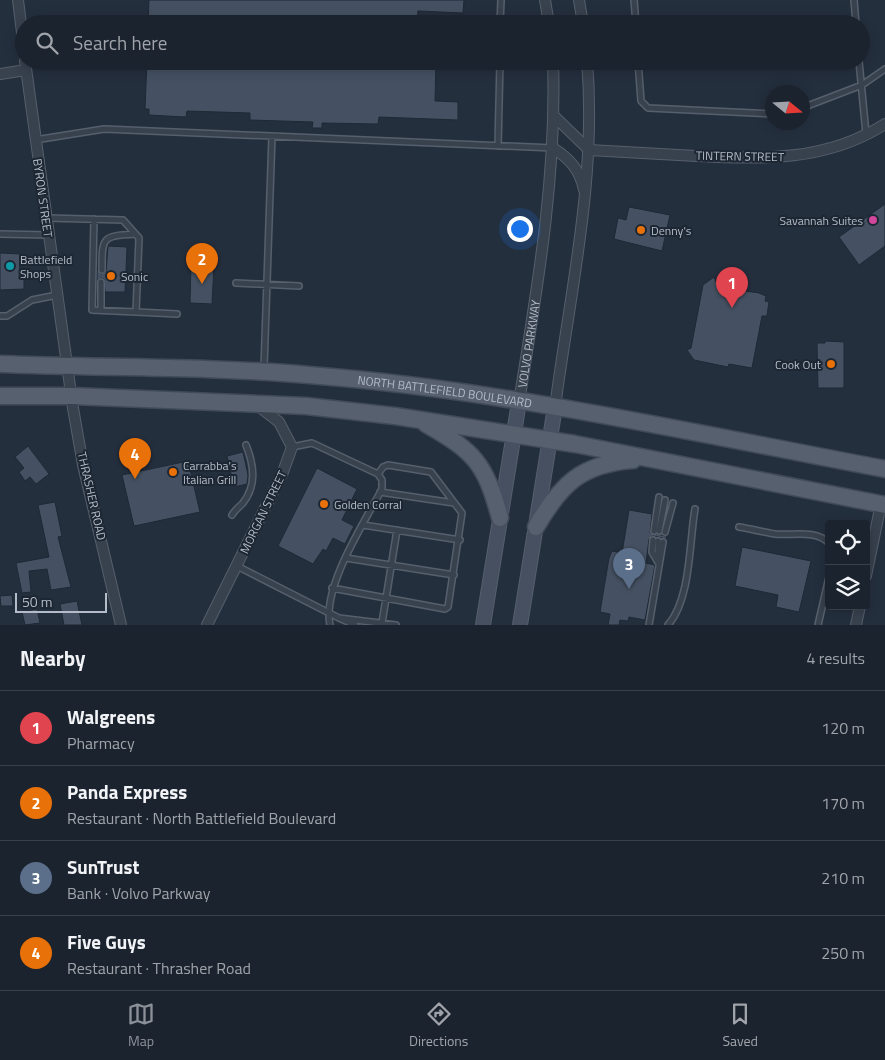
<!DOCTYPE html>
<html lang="en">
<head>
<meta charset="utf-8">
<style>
	:root { --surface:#1b232e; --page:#242b36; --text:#f1f3f6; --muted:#a0a4aa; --line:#39404a; --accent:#8c9099 }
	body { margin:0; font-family:"Titillium Web",sans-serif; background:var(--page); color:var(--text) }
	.controls { position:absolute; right:15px; bottom:15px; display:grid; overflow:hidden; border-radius:5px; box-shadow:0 2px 12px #0003 }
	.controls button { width:45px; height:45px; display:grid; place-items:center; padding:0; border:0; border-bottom:1px solid var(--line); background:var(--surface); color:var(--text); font:25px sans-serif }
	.compass { position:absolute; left:765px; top:85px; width:45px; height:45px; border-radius:50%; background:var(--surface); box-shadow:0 2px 12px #0003; rotate:108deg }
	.scale { position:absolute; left:15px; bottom:12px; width:92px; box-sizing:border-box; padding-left:5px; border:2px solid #b4bcc9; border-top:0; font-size:14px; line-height:18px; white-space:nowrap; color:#b4bcc9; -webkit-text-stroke:4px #1d2633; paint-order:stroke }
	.you { position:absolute; left:519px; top:228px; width:18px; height:18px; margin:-12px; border:4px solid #fff; border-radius:50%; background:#1a73e8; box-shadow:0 0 0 8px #1a73e833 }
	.badge { display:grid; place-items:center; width:32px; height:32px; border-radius:50%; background:var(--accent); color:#fff; font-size:16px; font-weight:700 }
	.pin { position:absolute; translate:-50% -41px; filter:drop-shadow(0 1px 2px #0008) }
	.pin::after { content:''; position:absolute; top:26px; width:18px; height:15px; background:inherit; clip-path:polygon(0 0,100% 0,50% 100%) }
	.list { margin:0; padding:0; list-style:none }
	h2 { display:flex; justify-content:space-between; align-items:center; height:65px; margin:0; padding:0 20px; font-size:21px }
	h2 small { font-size:16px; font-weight:400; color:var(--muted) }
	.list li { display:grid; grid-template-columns:32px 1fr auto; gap:15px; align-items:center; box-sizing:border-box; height:75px; padding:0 20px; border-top:1px solid var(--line) }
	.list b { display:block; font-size:19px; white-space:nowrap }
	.list p { margin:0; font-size:16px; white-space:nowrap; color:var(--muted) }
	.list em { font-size:16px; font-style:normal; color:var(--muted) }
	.icon { flex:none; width:28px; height:28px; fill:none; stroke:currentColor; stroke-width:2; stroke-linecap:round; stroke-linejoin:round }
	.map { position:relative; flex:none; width:885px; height:625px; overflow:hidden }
	.search { position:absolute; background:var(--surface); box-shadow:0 2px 12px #0003; left:15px; right:15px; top:15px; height:55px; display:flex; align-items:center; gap:12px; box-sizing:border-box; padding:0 18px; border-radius:28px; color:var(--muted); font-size:19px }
	.sheet { height:365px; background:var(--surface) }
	nav { display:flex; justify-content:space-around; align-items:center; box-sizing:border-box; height:70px; border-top:1px solid var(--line); background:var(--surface); font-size:14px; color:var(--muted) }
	nav a { display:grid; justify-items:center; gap:2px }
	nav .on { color:var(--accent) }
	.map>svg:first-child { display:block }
</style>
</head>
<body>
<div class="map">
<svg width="885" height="625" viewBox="0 0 885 625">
	<rect width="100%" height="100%" fill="#242f3e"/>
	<path fill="#455162" stroke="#1f2835" d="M149 0H464L463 13 418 11 417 24H148Z
		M147 61H436L435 101 458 102V120L379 117 378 124 322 123V128H312L313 122 250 120V113L187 111 186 117 149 115V109H145Z
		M885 204V246L859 265 839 237Z
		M629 207 670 215 662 251 614 239 618 218 626 220Z
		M108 246 127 247 125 292H105L104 279 101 278 97 280V269L101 274 106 272Z
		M0 253 20 254 19 279H24V289L0 290Z
		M191 264H214L212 304 190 303Z
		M714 277 717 284 723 281 725 288 759 293 766 296 765 301 769 302 767 316H762L752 368 729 364 728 367 694 360 687 350 691 348 703 285Z
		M825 341 844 342V388H818L817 343H825Z
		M28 446 49 474 36 484 30 477 25 481 19 472 24 468 15 457Z
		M243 452 248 475 247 484 234 487 227 456Z
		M188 461 200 512 134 526 122 475Z
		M317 468 357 489 342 520 354 526 345 544 333 538 326 551 323 549 313 564 278 546Z
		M55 502 62 536 58 537 71 587 51 590 47 569 29 571 31 592 22 593 16 563 49 557 38 505Z
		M629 510 652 514 650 533 667 536 666 539 653 536 649 539 646 563 655 565 645 620 629 617 628 621 620 620 619 625H608L610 614 600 612 609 558 612 551 622 553Z
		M742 547 811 561 799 612 776 607 778 595 735 586Z
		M12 595 13 606H1L0 596Z
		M77 601 82 625H64L60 604Z
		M37 609 40 623 25 625 22 612Z"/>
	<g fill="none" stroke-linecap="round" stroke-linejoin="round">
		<defs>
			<path id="service" d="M634 0 636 24
				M854 0 856 24
				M500 24 501 0
				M638 61 641 101 648 108 772 114
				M859 61 866 134
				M802 108 862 85 885 69
				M35 140 104 129 553 148
				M498 146 500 61
				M47 218 123 220 139 238 136 312 177 314
				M94 219 92 310 136 312
				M0 234 49 235
				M102 270C102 237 102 236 135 234
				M236 283 299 286
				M101 310V282
				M0 316H7L32 300 57 295
				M264 368 272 136
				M292 447 312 443 378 474 382 480V489C364 523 322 587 330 625
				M380 492 454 503
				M232 515C235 510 239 507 243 503 257 485 254 465 246 445
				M363 525 460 540
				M739 527C751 529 763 532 775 534 792 536 815 529 829 543
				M654 531 659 497
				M659 531 665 500
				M665 532 673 503
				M653 540 652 552 659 564
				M346 558 454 575
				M658 561V541
				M237 566 339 618
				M332 588 445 609 448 607 462 513 431 472 388 465 383 467 378 474
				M382 623 397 530
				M355 625 339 618 396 625
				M649 625 663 542
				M668 625C691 599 689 543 695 509
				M818 625 829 577"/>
			<g id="minor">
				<path d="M18 0 24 49"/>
				<path d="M545 0 549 24"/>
				<path d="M579 0 583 24"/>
				<path d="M25 61 73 408 83 465 121 625"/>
				<path d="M0 74 26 70"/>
				<path d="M554 116 589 150C625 152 660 154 696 156 763 159 825 162 885 124"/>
				<path d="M553 148C570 159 580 170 584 190"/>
				<path id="s1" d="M519 402C537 289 557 176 553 61"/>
				<path d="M555 407C570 293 597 177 587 61"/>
				<path d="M866 576 881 504"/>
				<path d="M207 625 283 472 292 447 279 422 257 405"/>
				<path d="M856 625 860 606"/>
			</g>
			<path id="secondary" d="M483 625 519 402
				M520 625 555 407"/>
			<g id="primary">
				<path id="s2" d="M0 364C103 368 207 366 309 375 503 390 694 433 885 469"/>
				<path d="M0 396H72L306 406 395 416 575 444 885 505"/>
				<path d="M426 424C475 452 485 463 500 518"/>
				<path d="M536 527C561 484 581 464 633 460"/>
			</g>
		</defs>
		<use href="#service" stroke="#565f6c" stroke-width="8"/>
		<use href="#minor" stroke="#565f6c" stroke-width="12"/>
		<use href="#secondary" stroke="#565f6c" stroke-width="16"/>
		<use href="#primary" stroke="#414a57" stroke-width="19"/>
		<use href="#service" stroke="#38414e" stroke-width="5"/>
		<use href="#minor" stroke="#38414e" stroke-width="10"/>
		<use href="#secondary" stroke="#465061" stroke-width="14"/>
		<use href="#primary" stroke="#56606e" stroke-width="16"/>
	</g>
	<circle fill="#d1479c" stroke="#1d2633" stroke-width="2" cx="873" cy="220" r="5"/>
	<g fill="#e8710a" stroke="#1d2633" stroke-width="2">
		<circle cx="641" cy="230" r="5"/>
		<circle cx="111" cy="276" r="5"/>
		<circle cx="831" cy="364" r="5"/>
		<circle cx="173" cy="472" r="5"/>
		<circle cx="324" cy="504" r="5"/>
	</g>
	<circle fill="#0f9aa8" stroke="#1d2633" stroke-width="2" cx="10" cy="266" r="5"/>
	<g text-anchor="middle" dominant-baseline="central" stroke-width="4" stroke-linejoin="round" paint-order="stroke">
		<g font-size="12" fill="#b4bcc9" stroke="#1d2633">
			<text transform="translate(740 156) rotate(1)">TINTERN STREET</text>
			<text transform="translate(43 198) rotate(82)">BYRON STREET</text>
			<text stroke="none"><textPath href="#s1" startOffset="59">VOLVO PARKWAY</textPath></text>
			<text stroke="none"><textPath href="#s2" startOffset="446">NORTH BATTLEFIELD BOULEVARD</textPath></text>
			<text transform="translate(92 496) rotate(77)">THRASHER ROAD</text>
			<text transform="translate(263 512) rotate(-64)">MORGAN STREET</text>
		</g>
		<g font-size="12" fill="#b4bcc9" stroke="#1d2633" text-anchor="start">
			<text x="863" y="220" text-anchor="end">Savannah Suites</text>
			<text x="651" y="230">Denny's</text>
			<text x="20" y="259">Battlefield<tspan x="20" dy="14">Shops</tspan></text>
			<text x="121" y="276">Sonic</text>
			<text x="821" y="364" text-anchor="end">Cook Out</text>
			<text x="183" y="465">Carrabba's<tspan x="183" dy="14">Italian Grill</tspan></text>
			<text x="334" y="504">Golden Corral</text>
		</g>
	</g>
</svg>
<div class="controls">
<button><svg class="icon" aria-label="locate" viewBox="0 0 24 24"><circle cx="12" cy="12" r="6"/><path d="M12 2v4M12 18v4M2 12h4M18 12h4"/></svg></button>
<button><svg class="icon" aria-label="layers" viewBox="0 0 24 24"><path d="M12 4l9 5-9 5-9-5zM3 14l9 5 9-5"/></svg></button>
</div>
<svg class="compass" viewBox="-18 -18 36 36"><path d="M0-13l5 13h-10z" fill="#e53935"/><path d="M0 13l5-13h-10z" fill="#a0a4aa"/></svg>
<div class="scale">50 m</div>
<div class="you"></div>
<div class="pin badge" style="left:732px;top:308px;background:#e0444e">1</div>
<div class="pin badge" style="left:202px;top:284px;background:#e8710a">2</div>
<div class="pin badge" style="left:629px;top:589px;background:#5c6f8a">3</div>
<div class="pin badge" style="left:135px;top:479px;background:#e8710a">4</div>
<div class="search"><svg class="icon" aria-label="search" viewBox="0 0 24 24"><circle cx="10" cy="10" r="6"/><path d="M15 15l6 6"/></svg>Search here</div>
</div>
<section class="sheet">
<h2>Nearby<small>4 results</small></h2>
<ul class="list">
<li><span class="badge" style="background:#e0444e">1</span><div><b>Walgreens</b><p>Pharmacy</p></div><em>120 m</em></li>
<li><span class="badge" style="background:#e8710a">2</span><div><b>Panda Express</b><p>Restaurant · North Battlefield Boulevard</p></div><em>170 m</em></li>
<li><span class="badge" style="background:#5c6f8a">3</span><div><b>SunTrust</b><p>Bank · Volvo Parkway</p></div><em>210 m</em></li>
<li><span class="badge" style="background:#e8710a">4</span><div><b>Five Guys</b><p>Restaurant · Thrasher Road</p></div><em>250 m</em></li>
</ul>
</section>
<nav>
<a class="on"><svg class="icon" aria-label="map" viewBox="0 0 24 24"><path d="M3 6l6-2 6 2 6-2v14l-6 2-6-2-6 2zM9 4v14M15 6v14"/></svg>Map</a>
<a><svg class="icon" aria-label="directions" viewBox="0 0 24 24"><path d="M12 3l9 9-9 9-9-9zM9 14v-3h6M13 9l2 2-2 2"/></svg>Directions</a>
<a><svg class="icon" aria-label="saved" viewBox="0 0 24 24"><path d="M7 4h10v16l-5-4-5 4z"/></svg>Saved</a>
</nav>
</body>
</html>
